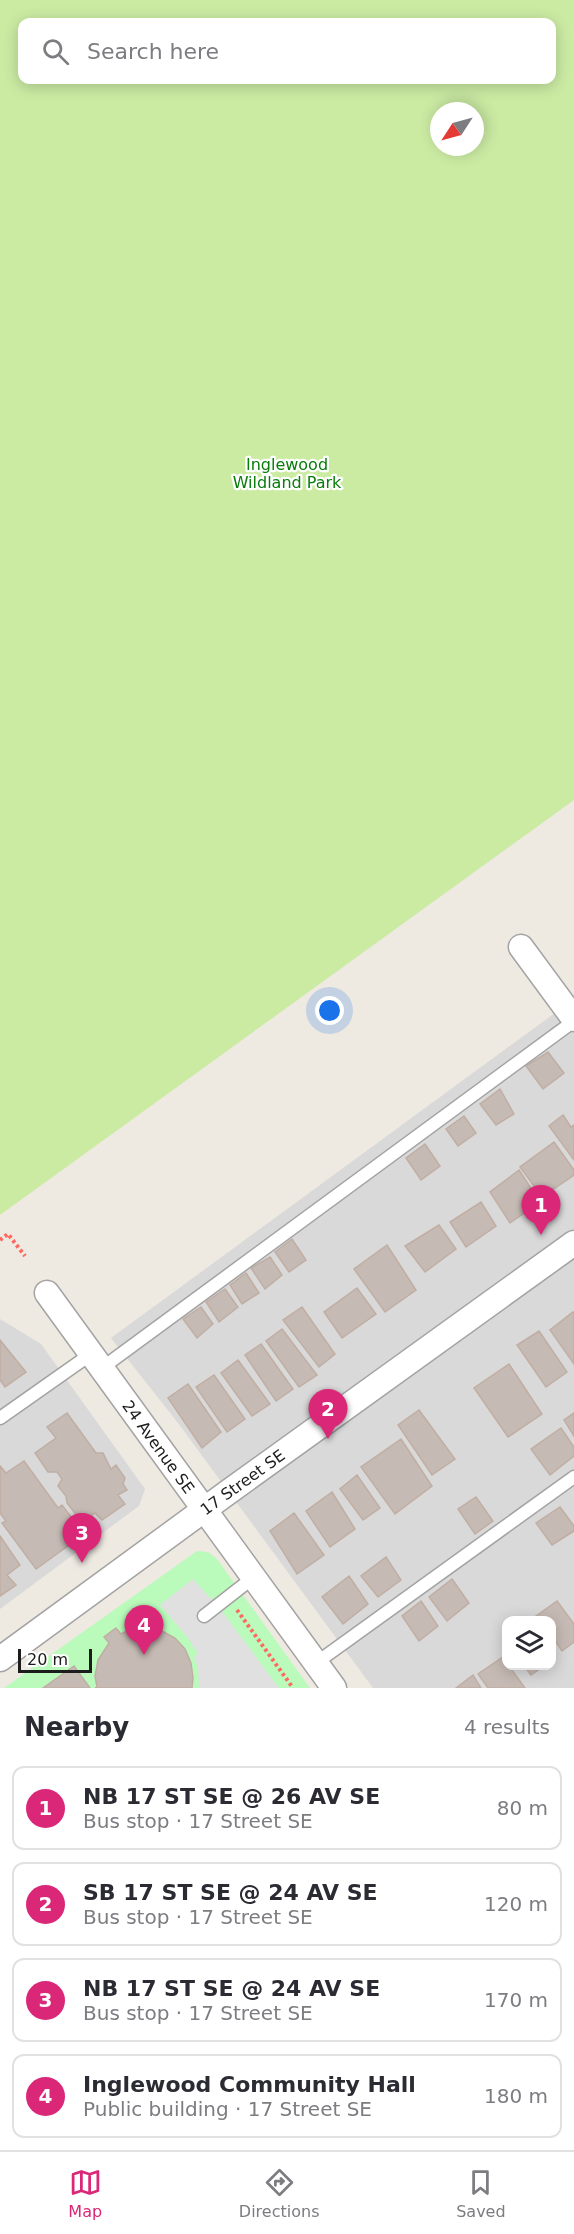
<!DOCTYPE html>
<html lang="en">
<head>
<meta charset="utf-8">
<style>
	:root { --surface:#fff; --page:#f2f2f3; --text:#2b2b33; --muted:#7c7c81; --line:#e1e1e2; --accent:#db2777 }
	body { margin:0; font-family:"DejaVu Sans",sans-serif; background:var(--page); color:var(--text) }
	.controls { position:absolute; right:18px; bottom:18px; display:grid; overflow:hidden; border-radius:12px; box-shadow:0 3px 15px #0003 }
	.controls button { width:54px; height:54px; display:grid; place-items:center; padding:0; border:0; border-bottom:2px solid var(--line); background:var(--surface); color:var(--text); font:30px sans-serif }
	.compass { position:absolute; left:430px; top:102px; width:54px; height:54px; border-radius:50%; background:var(--surface); box-shadow:0 3px 15px #0003; rotate:234deg }
	.scale { position:absolute; left:18px; bottom:15px; width:74px; box-sizing:border-box; padding-left:6px; border:3px solid #1c1c1c; border-top:0; font-size:16px; line-height:21px; white-space:nowrap; color:#1c1c1c; -webkit-text-stroke:4px #fff; paint-order:stroke }
	.you { position:absolute; left:330px; top:1011px; width:21px; height:21px; margin:-15px; border:4px solid #fff; border-radius:50%; background:#1a73e8; box-shadow:0 0 0 9px #1a73e833 }
	.badge { display:grid; place-items:center; width:39px; height:39px; border-radius:50%; background:var(--accent); color:#fff; font-size:20px; font-weight:700 }
	.pin { position:absolute; translate:-50% -50px; filter:drop-shadow(0 2px 3px #0008) }
	.pin::after { content:''; position:absolute; top:32px; width:21px; height:18px; background:inherit; clip-path:polygon(0 0,100% 0,50% 100%) }
	.list { margin:0; padding:0; list-style:none }
	h2 { display:flex; justify-content:space-between; align-items:center; height:78px; margin:0; padding:0 24px; font-size:26px }
	h2 small { font-size:20px; font-weight:400; color:var(--muted) }
	.list li { display:grid; grid-template-columns:39px 1fr auto; gap:18px; align-items:center; box-sizing:border-box; height:84px; margin:0 12px 12px; padding:0 12px; border:2px solid var(--line); border-radius:12px }
	.list b { display:block; font-size:22px; white-space:nowrap }
	.list p { margin:0; font-size:20px; white-space:nowrap; color:var(--muted) }
	.list em { font-size:20px; font-style:normal; color:var(--muted) }
	.icon { flex:none; width:33px; height:33px; fill:none; stroke:currentColor; stroke-width:2; stroke-linecap:round; stroke-linejoin:round }
	.map { position:relative; flex:none; width:574px; height:1688px; overflow:hidden }
	.search { position:absolute; background:var(--surface); box-shadow:0 3px 15px #0003; left:18px; right:18px; top:18px; height:66px; display:flex; align-items:center; gap:15px; box-sizing:border-box; padding:0 21px; border-radius:12px; color:var(--muted); font-size:22px }
	.sheet { height:462px; background:var(--surface) }
	nav { display:flex; justify-content:space-around; align-items:center; box-sizing:border-box; height:84px; border-top:2px solid var(--line); background:var(--surface); font-size:16px; color:var(--muted) }
	nav a { display:grid; justify-items:center; gap:3px }
	nav .on { color:var(--accent) }
	.map>svg:first-child { display:block }
</style>
</head>
<body>
<div class="map">
<svg width="574" height="1688" viewBox="0 0 574 1688">
	<rect width="100%" height="100%" fill="#eee9e1"/>
	<path fill="#dad9d9" fill-rule="evenodd" d="M574 999V1688H373L178 1423 111 1338ZM506 1620H552V1666H506Z
		M0 1319 41 1344 145 1489 139 1506 0 1609Z"/>
	<path fill="#cbeba3" fill-rule="evenodd" d="M0 0H574V800L0 1215ZM22 22H552V80H22ZM439 111H475V147H439Z"/>
	<path fill="#bafbbc" d="M197 1551 208 1552 217 1559 310 1688H4Z"/>
	<path fill="#e0e0e0" d="M193 1579 209 1597 212 1598 279 1688H199L198 1668 194 1657 198 1654 188 1638 160 1605Z"/>
	<path fill="#c6bab4" stroke="#c0aea3" stroke-width="1.5" d="M548 1052 564 1073 543 1089 526 1066Z
		M500 1089 514 1114 496 1125 480 1104Z
		M563 1115 571 1127 574 1125V1160L549 1126Z
		M464 1116 476 1133 458 1146 446 1129Z
		M554 1142 574 1170V1175L542 1197 520 1167Z
		M425 1144 440 1166 421 1180 406 1158Z
		M519 1170 540 1202 510 1223 490 1192Z
		M481 1202 496 1226 466 1247 450 1222Z
		M439 1225 456 1249 425 1272 405 1246Z
		M292 1239 306 1260 289 1272 275 1252Z
		M387 1245 416 1290 385 1312 354 1269Z
		M270 1257 282 1275 265 1289 251 1268Z
		M246 1273 259 1293 242 1304 230 1285Z
		M357 1288 376 1314 342 1338 324 1312Z
		M225 1289 238 1307 219 1322 206 1302Z
		M201 1307 213 1324 197 1338 183 1319Z
		M302 1307 335 1354 319 1367 283 1320Z
		M573 1312 574 1314V1364L550 1330Z
		M282 1329 317 1375 299 1387 266 1341Z
		M539 1331 567 1372 546 1387 517 1345Z
		M0 1340 26 1372 5 1387 0 1380Z
		M261 1344 293 1389 276 1401 245 1355Z
		M238 1360 270 1404 252 1416 221 1373Z
		M509 1364 542 1414 508 1437 474 1388Z
		M214 1375 245 1419 227 1432 196 1387Z
		M188 1384 221 1432 202 1448 168 1398Z
		M419 1410 455 1459 432 1475 398 1425Z
		M67 1413 96 1453H103L111 1469 116 1465 125 1478 123 1484 127 1490 118 1495 125 1504 102 1520 95 1513 81 1521 67 1503 66 1496 58 1486 62 1479 57 1472H48L35 1453 56 1438 47 1427Z
		M574 1413V1436L564 1420Z
		M561 1428 574 1447V1456L550 1475 531 1449Z
		M401 1439 432 1486 395 1514 361 1467Z
		M24 1461 58 1508 62 1505 72 1518 68 1521 76 1529 84 1523 90 1530 36 1569 2 1523 6 1521 0 1513V1466L6 1473Z
		M357 1475 380 1508 363 1520 340 1489Z
		M332 1492 355 1529 330 1547 306 1511Z
		M476 1497 493 1521 475 1534 458 1509Z
		M560 1507 574 1526V1531L552 1545 536 1523Z
		M294 1513 324 1555 297 1574 270 1531Z
		M0 1536 20 1565 7 1575 16 1585 0 1596Z
		M386 1557 401 1580 378 1597 361 1576Z
		M349 1576 368 1604 343 1624 322 1597Z
		M452 1579 469 1603 447 1621 429 1597Z
		M421 1601 438 1626 419 1641 402 1616Z
		M557 1601 574 1624V1642L562 1651 552 1636V1620H540L536 1616Z
		M147 1627 162 1631 175 1638 185 1649 191 1663 193 1678 192 1688H95L97 1687 95 1676 98 1660 109 1643 104 1637 116 1628 121 1634 131 1629Z
		M503 1657 506 1666H509L525 1688H488L478 1674Z
		M74 1666 90 1688H43Z
		M524 1666H544L531 1675Z
		M473 1675 481 1688H456Z"/>
	<g fill="none" stroke-linecap="round" stroke-linejoin="round">
		<defs>
			<path id="service" d="M102 1368 574 1021
				M0 1418 91 1354
				M204 1616 254 1577
				M316 1663 574 1477"/>
			<g id="minor">
				<path d="M521 947 574 1019"/>
				<path id="s1" d="M47 1293 334 1688"/>
				<path id="s2" d="M0 1659 227 1493 574 1243"/>
			</g>
		</defs>
		<use href="#service" stroke="#a3a3a3" stroke-width="15"/>
		<use href="#minor" stroke="#a3a3a3" stroke-width="27"/>
		<path stroke="#ff6860" stroke-width="4" stroke-dasharray="3 3" stroke-linecap="butt" d="M0 1240 8 1234 25 1256
			M237 1610 293 1688"/>
		<use href="#service" stroke="#fff" stroke-width="12"/>
		<use href="#minor" stroke="#fff" stroke-width="24"/>
	</g>
	<g text-anchor="middle" dominant-baseline="central" stroke-width="4.5" stroke-linejoin="round" paint-order="stroke">
		<g font-size="16" fill="#077d0a" stroke="#fff">
			<text x="287" y="464">Inglewood<tspan x="287" dy="18">Wildland Park</tspan></text>
		</g>
		<g font-size="16" fill="#1c1c1c" stroke="#fff">
			<text stroke="none"><textPath href="#s1" startOffset="190">24 Avenue SE</textPath></text>
			<text stroke="none"><textPath href="#s2" startOffset="300">17 Street SE</textPath></text>
		</g>
	</g>
</svg>
<div class="controls">
<button><svg class="icon" aria-label="layers" viewBox="0 0 24 24"><path d="M12 4l9 5-9 5-9-5zM3 14l9 5 9-5"/></svg></button>
</div>
<svg class="compass" viewBox="-18 -18 36 36"><path d="M0-13l5 13h-10z" fill="#e53935"/><path d="M0 13l5-13h-10z" fill="#7c7c81"/></svg>
<div class="scale">20 m</div>
<div class="you"></div>
<div class="pin badge" style="left:541px;top:1235px">1</div>
<div class="pin badge" style="left:328px;top:1439px">2</div>
<div class="pin badge" style="left:82px;top:1563px">3</div>
<div class="pin badge" style="left:144px;top:1655px">4</div>
<div class="search"><svg class="icon" aria-label="search" viewBox="0 0 24 24"><circle cx="10" cy="10" r="6"/><path d="M15 15l6 6"/></svg>Search here</div>
</div>
<section class="sheet">
<h2>Nearby<small>4 results</small></h2>
<ul class="list">
<li><span class="badge">1</span><div><b>NB 17 ST SE @ 26 AV SE</b><p>Bus stop · 17 Street SE</p></div><em>80 m</em></li>
<li><span class="badge">2</span><div><b>SB 17 ST SE @ 24 AV SE</b><p>Bus stop · 17 Street SE</p></div><em>120 m</em></li>
<li><span class="badge">3</span><div><b>NB 17 ST SE @ 24 AV SE</b><p>Bus stop · 17 Street SE</p></div><em>170 m</em></li>
<li><span class="badge">4</span><div><b>Inglewood Community Hall</b><p>Public building · 17 Street SE</p></div><em>180 m</em></li>
</ul>
</section>
<nav>
<a class="on"><svg class="icon" aria-label="map" viewBox="0 0 24 24"><path d="M3 6l6-2 6 2 6-2v14l-6 2-6-2-6 2zM9 4v14M15 6v14"/></svg>Map</a>
<a><svg class="icon" aria-label="directions" viewBox="0 0 24 24"><path d="M12 3l9 9-9 9-9-9zM9 14v-3h6M13 9l2 2-2 2"/></svg>Directions</a>
<a><svg class="icon" aria-label="saved" viewBox="0 0 24 24"><path d="M7 4h10v16l-5-4-5 4z"/></svg>Saved</a>
</nav>
</body>
</html>
